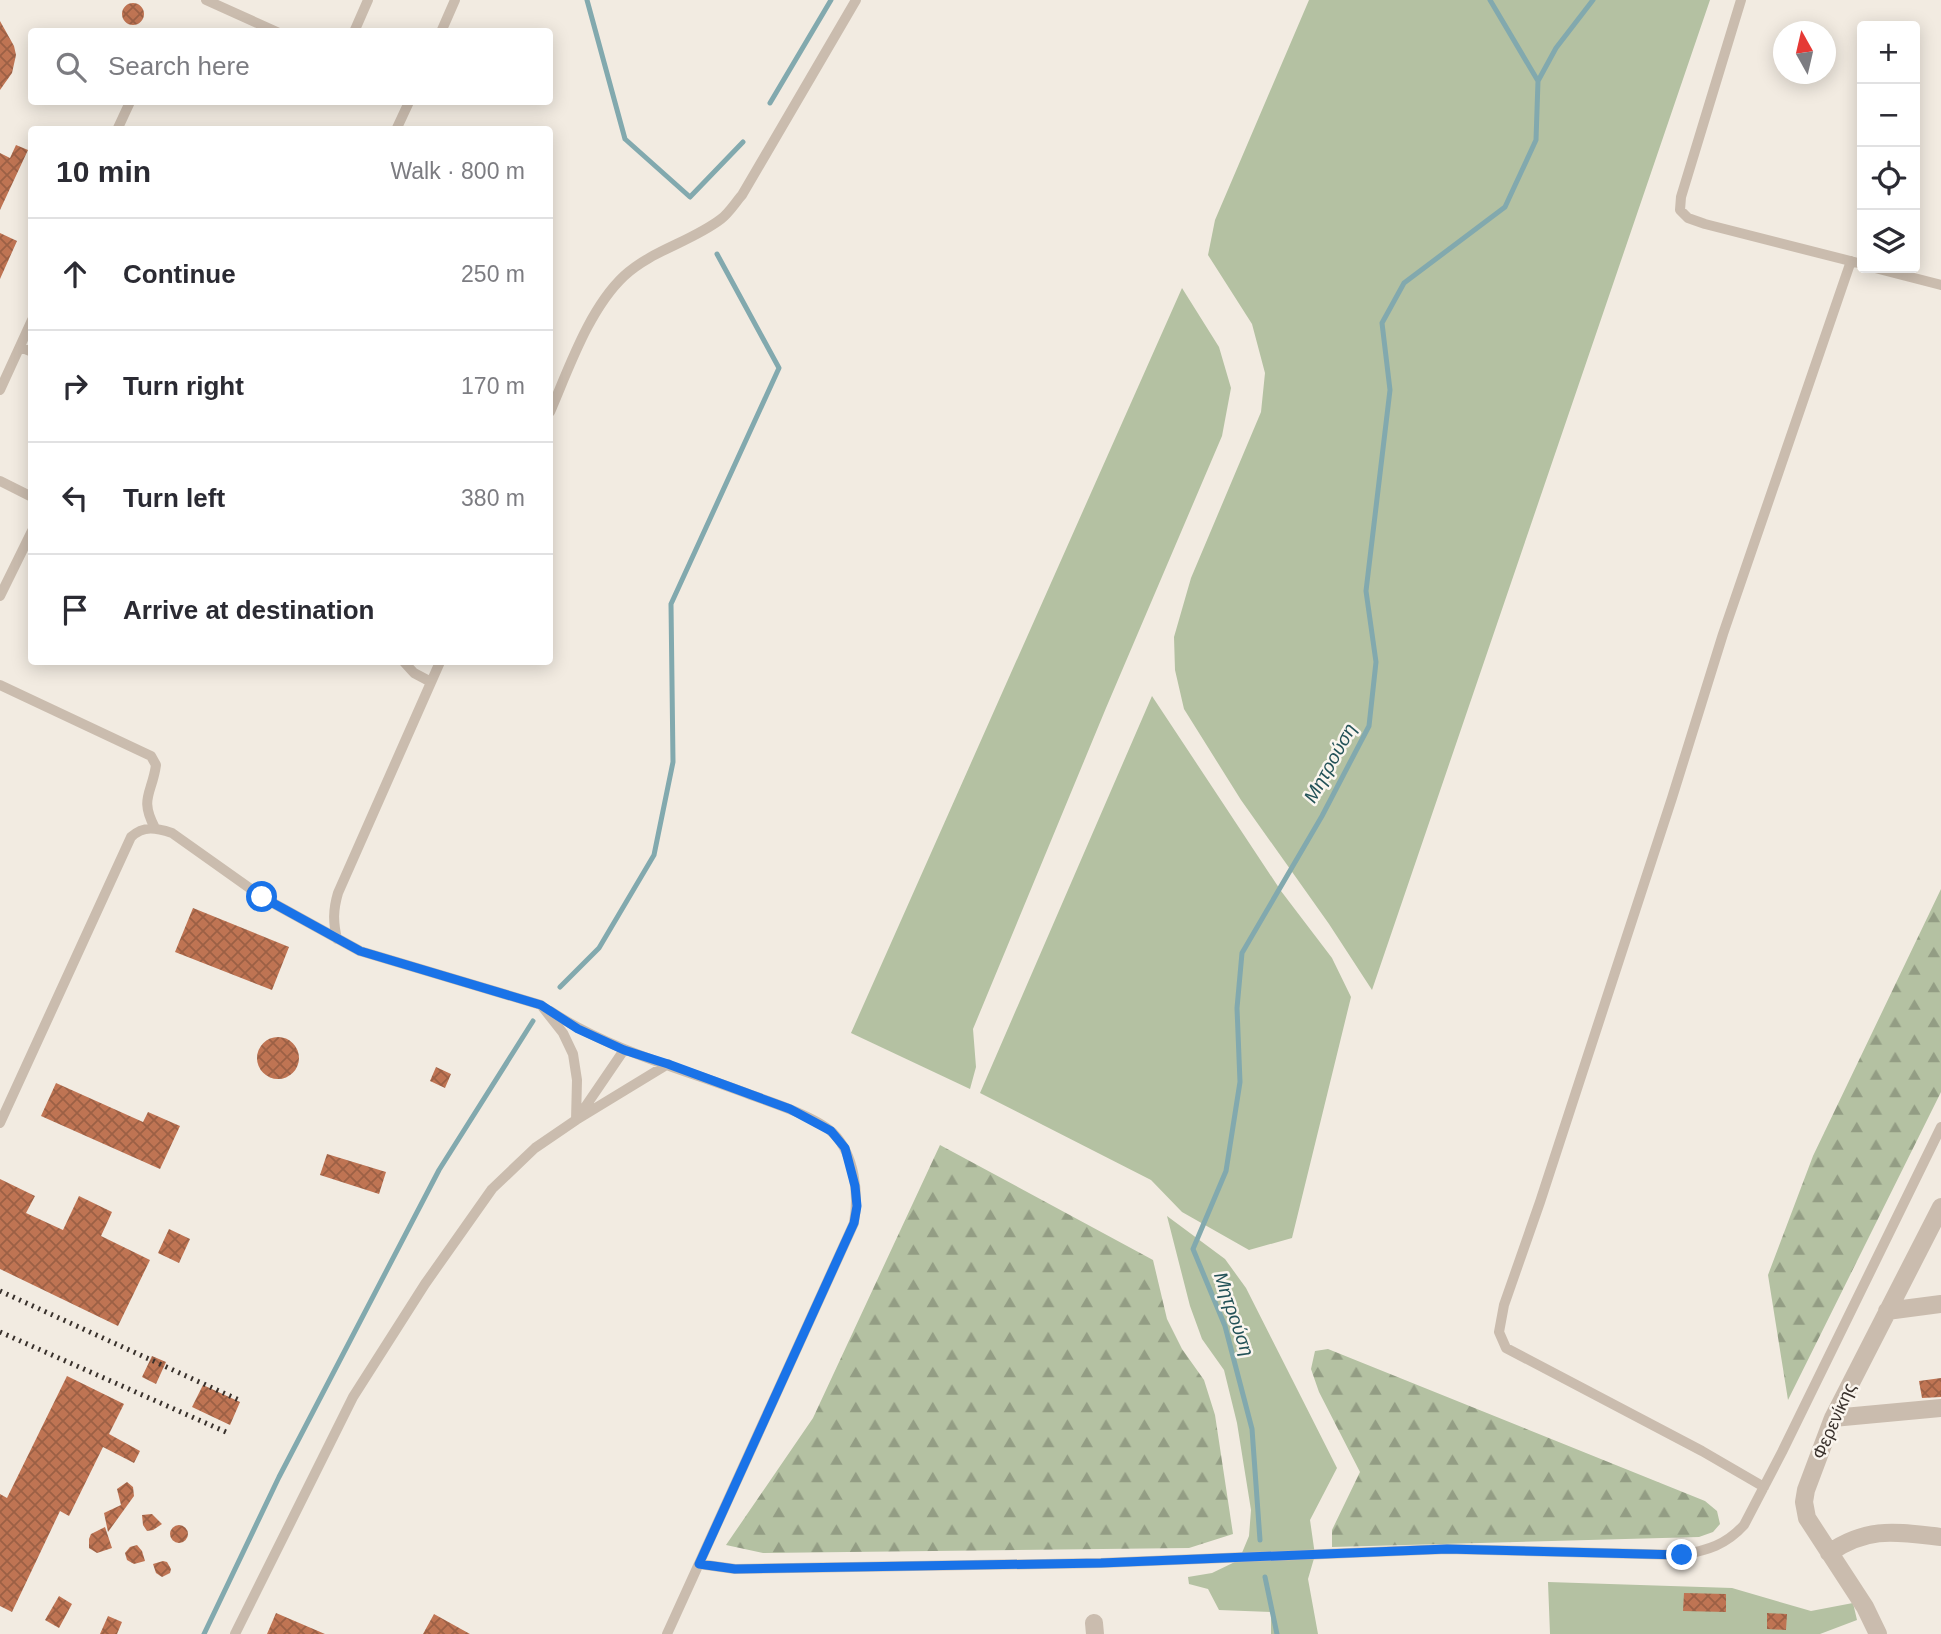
<!DOCTYPE html>
<html lang="en">
<head>
<meta charset="utf-8">
<style>
	:root { --surface:#fff; --page:#f7f7f7; --text:#2b2b33; --muted:#7c7c81; --line:#e1e1e2 }
	body { margin:0; font-family:Arial,sans-serif; background:var(--page); color:var(--text) }
	.controls { position:absolute; right:21px; top:21px; display:grid; overflow:hidden; border-radius:7px; box-shadow:0 4px 18px #0003 }
	.controls button { width:63px; height:63px; display:grid; place-items:center; padding:0; border:0; border-bottom:2px solid var(--line); background:var(--surface); color:var(--text); font:35px sans-serif }
	.compass { position:absolute; left:1773px; top:21px; width:63px; height:63px; border-radius:50%; background:var(--surface); box-shadow:0 4px 18px #0003; rotate:352deg }
	.stop { position:absolute; width:21px; height:21px; margin:-16px; border:5px solid #1a73e8; border-radius:50%; background:#fff }
	.stop.end { background:#1a73e8; border-color:#fff; box-shadow:0 2px 7px #0008 }
	.list { margin:0; padding:0; list-style:none }
	h2 { display:flex; justify-content:space-between; align-items:center; height:91px; margin:0; padding:0 28px; font-size:30px }
	h2 small { font-size:23px; font-weight:400; color:var(--muted) }
	.list li { display:grid; grid-template-columns:46px 1fr auto; gap:21px; align-items:center; box-sizing:border-box; height:112px; padding:0 28px; border-top:2px solid var(--line) }
	.list b { display:block; font-size:26px; white-space:nowrap }
	.list em { font-size:23px; font-style:normal; color:var(--muted) }
	.icon { flex:none; width:38px; height:38px; fill:none; stroke:currentColor; stroke-width:2; stroke-linecap:round; stroke-linejoin:round }
	.map { position:relative; flex:none; width:1941px; height:1634px; overflow:hidden }
	.search { position:absolute; background:var(--surface); box-shadow:0 4px 18px #0003; left:28px; top:28px; width:525px; height:77px; display:flex; align-items:center; gap:18px; box-sizing:border-box; padding:0 24px; border-radius:7px; color:var(--muted); font-size:26px }
	.panel { position:absolute; background:var(--surface); box-shadow:0 4px 18px #0003; left:28px; top:126px; width:525px; height:539px; border-radius:7px }
	.map>svg:first-child { display:block }
</style>
</head>
<body>
<div class="map">
<svg width="1941" height="1634" viewBox="0 0 1941 1634">
	<defs>
		<pattern id="forest-firs" width="22" height="20" patternUnits="userSpaceOnUse" patternTransform="scale(1.75)"><rect width="22" height="20" fill="#b4c1a2"/><path d="M5 1l3.5 6h-7zM16 11l3.5 6h-7z" fill="#939d84"/></pattern>
		<pattern id="building-cross-hatch" width="8" height="8" patternUnits="userSpaceOnUse" patternTransform="scale(1.75)"><rect width="8" height="8" fill="#bf7453"/><path d="M0 0l8 8M0 8l8-8" fill="none" stroke="#9c6045"/></pattern>
	</defs>
	<rect width="100%" height="100%" fill="#f2ebe1"/>
	<path fill="#b4c1a2" d="M1309 0H1710L1372 990 1329 924 1241 800 1184 709 1175 670 1174 637 1191 578 1261 412 1265 373 1252 324 1208 255 1215 220Z
		M1182 288 1219 347 1231 388 1222 436 1106 708 973 1029 976 1067 970 1089 851 1033Z
		M1152 696 1281 891 1332 958 1351 997 1292 1238 1249 1250 1182 1212 1151 1180 980 1093Z
		M1167 1216 1225 1259 1246 1288 1337 1468 1310 1520 1315 1555 1308 1579 1318 1634H1271V1612L1219 1610 1208 1589 1189 1584 1188 1577 1212 1573 1239 1560 1249 1536 1251 1510 1237 1423 1224 1370 1202 1339 1190 1306Z
		M1548 1582 1732 1588 1811 1611 1853 1603 1857 1620 1820 1634H1550Z"/>
	<path fill="url(#forest-firs)" d="M1941 889V1092L1788 1400 1768 1275 1813 1156Z
		M940 1145 1153 1260 1167 1319 1182 1349 1204 1380 1215 1415 1233 1534 1189 1548 763 1553 726 1545 813 1418Z
		M1328 1349 1705 1501 1717 1511 1720 1524 1713 1532 1699 1537 1332 1547V1530L1360 1472 1319 1392 1311 1369 1315 1351Z"/>
	<g fill="none" stroke-linecap="round" stroke-linejoin="round">
		<path stroke="#82a9ae" stroke-width="5" d="M587 0 625 139 690 197 743 142
			M1538 81 1556 48 1593 0
			M770 103 831 0
			M560 987 599 948 654 855 673 762 671 604 779 368 717 254
			M1260 1540 1252 1429 1225 1326 1193 1249 1226 1171 1240 1082 1237 1008 1242 953 1322 816 1369 726 1376 662 1366 591 1390 390 1382 323 1404 283 1505 207 1536 140 1538 81 1490 0
			M1265 1577 1277 1634
			M204 1634 279 1477 439 1170 533 1021"/>
	</g>
	<path fill="url(#building-cross-hatch)" d="M122 14a11 11 0 1 1 22 0a11 11 0 1 1-22 0Z
		M0 21 14 46 16 55 12 73 0 90Z
		M16 145 28 150 0 210V153L10 158Z
		M0 233 17 241 0 279Z
		M193 908 289 947 272 990 175 952Z
		M257 1058a21 21 0 1 1 42 0a21 21 0 1 1-42 0Z
		M436 1067 451 1074 445 1088 430 1081Z
		M56 1083 143 1122 148 1112 180 1126 160 1169 41 1116Z
		M327 1154 386 1172 379 1194 320 1175Z
		M0 1179 35 1196 26 1213 63 1230 79 1196 112 1212 101 1236 150 1260 118 1326 0 1269Z
		M169 1229 190 1239 179 1263 158 1253Z
		M152 1356 166 1362 156 1384 142 1377Z
		M67 1376 124 1404 109 1434 140 1451 134 1463 103 1447 69 1516 60 1511 12 1612 0 1606V1494L7 1498Z
		M1941 1378V1397L1922 1398 1919 1381Z
		M203 1385 240 1402 230 1425 192 1407Z
		M127 1482 133 1487 134 1496 108 1532 104 1513 121 1505 117 1489Z
		M152 1514 162 1524 153 1530 147 1531 143 1525 142 1515Z
		M170 1534a9 9 0 1 1 18 0a9 9 0 1 1-18 0Z
		M105 1527 112 1548 97 1553 89 1548V1539L91 1534Z
		M137 1545 142 1551 145 1561 134 1564 127 1560 125 1553 130 1547Z
		M163 1561 167 1562 171 1569 170 1573 162 1577 156 1573 153 1564Z
		M1684 1593 1726 1594V1612L1683 1611Z
		M59 1596 72 1604 59 1628 45 1620Z
		M276 1613 325 1634H267Z
		M1767 1613 1787 1614 1786 1630 1767 1629Z
		M434 1614 470 1634H423Z
		M108 1616 122 1622 117 1634H100Z"/>
	<g fill="none" stroke-linecap="round" stroke-linejoin="round">
		<path stroke="#cabcae" stroke-width="10" d="M206 0 277 32
			M1741 0 1681 197 1680 210 1688 218 1705 224 1862 264
			M354 32 368 0
			M441 32 455 0
			M117 130 130 102
			M396 130 409 102
			M1875 268 1941 285
			M20 347 32 352
			M0 390 32 320
			M550 412C569 368 589 309 624 276 652 250 691 242 721 219 729 213 735 203 742 195L856 0
			M0 481 32 497
			M0 596 32 531
			M404 662 414 673 431 682
			M0 685 151 756 156 765C152 794 139 798 155 828
			M337 939C333 922 333 910 338 893L440 662
			M550 1011C611 1051 683 1069 751 1095 774 1103 816 1117 833 1133 855 1155 859 1194 854 1223L667 1634
			M579 1116 624 1050
			M576 1120 668 1064
			M0 1123 131 837C144 825 156 828 172 833L262 897 360 951 541 1005 563 1033 573 1054 577 1080 576 1120 535 1148 492 1189 425 1284 353 1397 235 1634
			M1764 1487 1702 1451 1506 1348 1499 1332 1504 1305 1540 1202 1672 798 1723 634 1851 261
			M699 1564 735 1569 1101 1563 1447 1549 1682 1555C1708 1550 1726 1545 1744 1525L1782 1452 1941 1127"/>
		<path stroke="#cabcae" stroke-width="18" d="M1887 1311 1941 1304
			M1833 1418 1941 1408
			M1829 1553C1868 1526 1896 1532 1941 1537
			M1094 1623 1095 1634
			M1878 1634 1865 1607 1807 1518 1804 1502 1806 1490 1833 1418 1941 1207"/>
		<path stroke="#39312c" stroke-width="5" stroke-dasharray="2 5" stroke-linecap="butt" d="M0 1291 241 1401
			M0 1332 226 1432"/>
	</g>
	<g fill="none" stroke-linecap="round" stroke-linejoin="round">
		<path stroke="#1a73e8" stroke-width="9" d="M262 897 360 951 541 1005 578 1029 624 1050 668 1064 790 1109 831 1131 845 1148 855 1186 857 1206 854 1223 699 1564 735 1569 1101 1563 1447 1549 1682 1555"/>
	</g>
	<g text-anchor="middle" dominant-baseline="central" stroke-width="5" stroke-linejoin="round" paint-order="stroke">
		<g font-size="18" fill="#39312c" stroke="#faf5ee">
			<text transform="translate(1834 1421) rotate(-66)">Φερενίκης</text>
		</g>
		<g font-size="19" font-style="italic" fill="#235258" stroke="#faf5ee">
			<text transform="translate(1330 763) rotate(-61)">Μητρούση</text>
			<text transform="translate(1234 1314) rotate(71)">Μητρούση</text>
		</g>
	</g>
</svg>
<div class="controls">
<button>+</button>
<button>−</button>
<button><svg class="icon" aria-label="locate" viewBox="0 0 24 24"><circle cx="12" cy="12" r="6"/><path d="M12 2v4M12 18v4M2 12h4M18 12h4"/></svg></button>
<button><svg class="icon" aria-label="layers" viewBox="0 0 24 24"><path d="M12 4l9 5-9 5-9-5zM3 14l9 5 9-5"/></svg></button>
</div>
<svg class="compass" viewBox="-18 -18 36 36"><path d="M0-13l5 13h-10z" fill="#e53935"/><path d="M0 13l5-13h-10z" fill="#7c7c81"/></svg>
<div class="stop" style="left:262px;top:897px"></div>
<div class="stop end" style="left:1682px;top:1555px"></div>
<div class="search"><svg class="icon" aria-label="search" viewBox="0 0 24 24"><circle cx="10" cy="10" r="6"/><path d="M15 15l6 6"/></svg>Search here</div>
<section class="panel">
<h2>10 min<small>Walk · 800 m</small></h2>
<ul class="list">
<li><svg class="icon" aria-label="ahead" viewBox="0 0 24 24"><path d="M12 20V5M6 11l6-6 6 6"/></svg><div><b>Continue</b></div><em>250 m</em></li>
<li><svg class="icon" aria-label="right" viewBox="0 0 24 24"><path d="M7 20v-9h11M14 6l5 5-5 5"/></svg><div><b>Turn right</b></div><em>170 m</em></li>
<li><svg class="icon" aria-label="left" viewBox="0 0 24 24"><path d="M17 20v-9H6M10 6l-5 5 5 5"/></svg><div><b>Turn left</b></div><em>380 m</em></li>
<li><svg class="icon" aria-label="arrive" viewBox="0 0 24 24"><path d="M6 21V4h12l-3 4 3 4H6"/></svg><div><b>Arrive at destination</b></div></li>
</ul>
</section>
</div>
</body>
</html>
